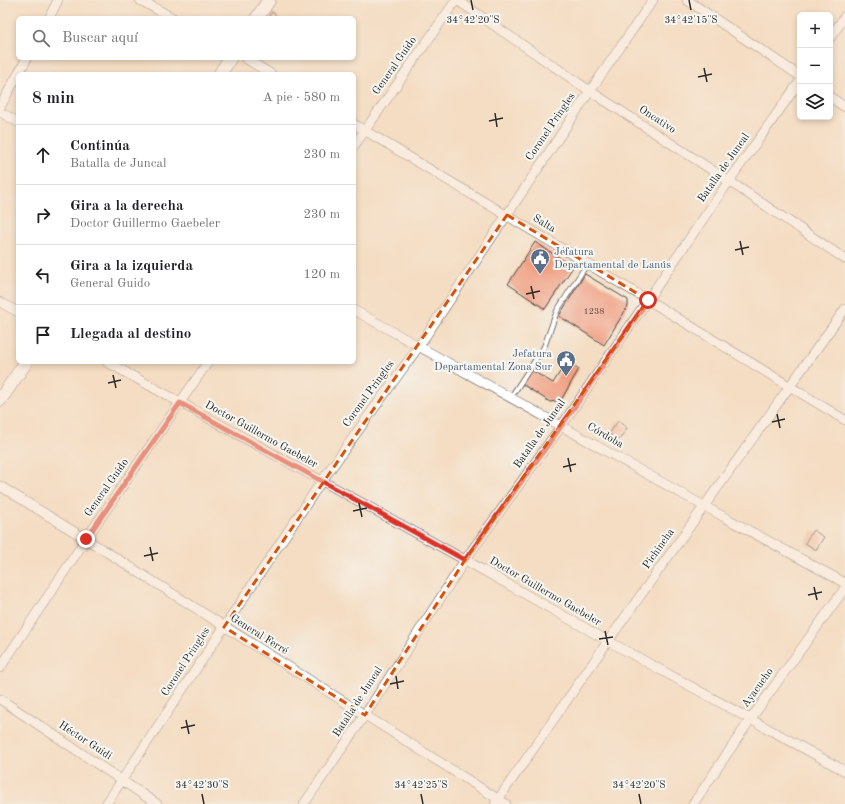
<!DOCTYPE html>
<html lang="es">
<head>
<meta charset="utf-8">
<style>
	:root { --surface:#fff; --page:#f6f6f6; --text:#202124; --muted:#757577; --line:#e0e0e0 }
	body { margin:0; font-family:"Old Standard TT",serif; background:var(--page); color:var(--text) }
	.controls { position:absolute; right:12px; top:12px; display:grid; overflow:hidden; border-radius:6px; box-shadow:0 2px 6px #0003 }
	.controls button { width:36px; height:36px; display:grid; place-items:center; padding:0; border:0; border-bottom:1px solid var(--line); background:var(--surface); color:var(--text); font:20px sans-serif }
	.stop { position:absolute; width:12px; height:12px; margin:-9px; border:3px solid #d93025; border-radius:50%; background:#fff }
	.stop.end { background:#d93025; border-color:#fff; box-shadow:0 1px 4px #0008 }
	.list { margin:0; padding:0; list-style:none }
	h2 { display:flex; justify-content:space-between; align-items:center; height:52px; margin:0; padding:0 16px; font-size:17px }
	h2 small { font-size:13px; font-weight:400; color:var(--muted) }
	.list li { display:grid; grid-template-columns:26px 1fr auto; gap:12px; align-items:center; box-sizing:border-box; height:60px; padding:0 16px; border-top:1px solid var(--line) }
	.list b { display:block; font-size:15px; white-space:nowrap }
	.list p { margin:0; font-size:13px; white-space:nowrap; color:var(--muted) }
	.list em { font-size:13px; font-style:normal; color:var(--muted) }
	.icon { flex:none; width:22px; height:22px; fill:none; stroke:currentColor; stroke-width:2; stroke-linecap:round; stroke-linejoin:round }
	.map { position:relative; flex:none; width:845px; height:804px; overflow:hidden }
	.search { position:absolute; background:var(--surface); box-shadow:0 2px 6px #0003; left:16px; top:16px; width:340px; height:44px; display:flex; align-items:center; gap:10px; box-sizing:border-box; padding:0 14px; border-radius:6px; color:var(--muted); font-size:15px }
	.panel { position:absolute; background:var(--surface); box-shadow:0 2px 6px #0003; left:16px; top:72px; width:340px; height:292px; border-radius:6px }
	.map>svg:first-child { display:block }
</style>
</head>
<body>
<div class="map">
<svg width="845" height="804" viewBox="0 0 845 804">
	<rect width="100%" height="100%" fill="#f6f6f2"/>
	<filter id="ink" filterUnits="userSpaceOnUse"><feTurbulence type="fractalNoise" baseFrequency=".025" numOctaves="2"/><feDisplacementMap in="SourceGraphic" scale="8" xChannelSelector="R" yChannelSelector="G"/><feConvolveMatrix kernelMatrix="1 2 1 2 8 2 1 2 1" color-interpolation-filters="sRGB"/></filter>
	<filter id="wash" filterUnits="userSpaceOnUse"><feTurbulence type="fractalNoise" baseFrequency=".012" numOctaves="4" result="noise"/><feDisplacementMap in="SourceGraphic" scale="16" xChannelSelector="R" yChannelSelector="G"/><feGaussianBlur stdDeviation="0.9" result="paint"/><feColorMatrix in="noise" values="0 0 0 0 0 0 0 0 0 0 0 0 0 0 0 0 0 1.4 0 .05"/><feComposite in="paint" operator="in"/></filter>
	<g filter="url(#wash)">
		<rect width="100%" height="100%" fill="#f4ddc2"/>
		<g id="blocks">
			<path fill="#f09f81" d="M272 12 280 18H268Z
				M535 242 573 267 545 309 508 284Z
				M585 274 628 300V306L604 345 559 316Z
				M567 361 579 369 561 400 550 402 522 384 531 370 553 383Z
				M618 421 627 428 619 440 609 434Z
				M813 530 824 537 816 550 805 543Z"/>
		</g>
	</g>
	<g filter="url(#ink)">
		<use href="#blocks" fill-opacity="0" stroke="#494642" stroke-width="1"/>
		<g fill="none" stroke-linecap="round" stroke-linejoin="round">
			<defs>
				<path id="service" d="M511 397 544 347 557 311 587 264"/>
				<path id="minor" d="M140 0 173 18
					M457 0 590 91 729 181 845 259
					M687 0 800 76
					M49 18 58 0
					M830 38 845 16
					M245 58 271 74
					M830 97 845 107
					M0 107 27 58
					M0 112 18 122
					M354 124 648 300 845 420
					M354 146 456 0
					M0 302 18 312
					M354 310 704 506 845 583
					M107 362 465 560 608 641 845 771
					M0 486 86 539 506 804
					M0 668 86 539 208 362
					M0 699 157 804
					M106 804 321 482 419 346 590 91 653 0
					M304 804 365 715 465 560 562 425 729 181 800 81
					M495 804 608 641 845 309
					M693 804 750 720 845 588"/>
				<path id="secondary" d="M257 18 269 0
					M220 74 230 58
					M0 400 26 362"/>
			</defs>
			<use href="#service" stroke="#494642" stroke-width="6"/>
			<use href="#minor" stroke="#494642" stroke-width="10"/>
			<use href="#secondary" stroke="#494642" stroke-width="14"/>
			<use href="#service" stroke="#fff" stroke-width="4.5"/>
			<use href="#minor" stroke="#fff" stroke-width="9"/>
			<use href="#secondary" stroke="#fff" stroke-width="13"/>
		</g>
	</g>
	<g fill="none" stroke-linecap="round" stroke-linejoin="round" filter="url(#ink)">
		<path stroke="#d93025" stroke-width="5" d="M86 539 180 403 465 560 562 425 648 300"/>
	</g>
	<path d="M0 0H845V804H0ZM507 215 648 300 465 560 365 715 224 627Z" fill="#f4ddc2" fill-opacity=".55" fill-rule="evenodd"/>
	<path fill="none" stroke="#d5540f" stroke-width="3" stroke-dasharray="8 5" stroke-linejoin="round" d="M507 215 648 300 465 560 365 715 224 627Z"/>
	<path fill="none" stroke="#2b2b2b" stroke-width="1.5" d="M471 0 473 10M689 0 691 10M704 68 707 82M698 77 712 74M495 113 497 127M489 121 503 118M740 241 743 255M735 250 749 247M531 286 534 299M526 294 540 291M113 375 116 388M108 383 121 380M777 414 780 428M772 422 785 419M568 458 571 472M563 467 576 464M359 503 362 517M353 511 367 508M150 547 153 561M144 556 158 553M814 587 817 600M808 595 822 592M605 631 608 645M599 639 613 637M396 676 398 689M390 684 404 681M186 720 189 734M181 728 195 725M202 794 204 804M421 794 423 804M639 794 641 804"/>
	<defs>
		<symbol id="civic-pin" viewBox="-11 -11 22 30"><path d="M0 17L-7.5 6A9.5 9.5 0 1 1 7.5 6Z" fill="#5c6f8a" stroke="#f6f6f2"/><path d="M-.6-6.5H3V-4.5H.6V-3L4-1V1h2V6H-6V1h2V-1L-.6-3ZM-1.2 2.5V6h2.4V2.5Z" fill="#fff"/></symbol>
	</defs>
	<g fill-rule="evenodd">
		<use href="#civic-pin" x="529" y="247" width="22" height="30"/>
		<use href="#civic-pin" x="555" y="349" width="22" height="30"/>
	</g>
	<g text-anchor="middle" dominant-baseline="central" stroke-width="4" stroke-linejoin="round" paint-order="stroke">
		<g font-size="9" fill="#5c4840">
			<text x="594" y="311">1238</text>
		</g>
		<g font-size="11" fill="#2b2b2b" stroke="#f6f6f2">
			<text transform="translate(395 66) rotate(-55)">General Guido</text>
			<text transform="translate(657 120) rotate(33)">Oncativo</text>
			<text transform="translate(551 127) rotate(-56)">Coronel Pringles</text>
			<text transform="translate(724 168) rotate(-55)">Batalla de Juncal</text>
			<text transform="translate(544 224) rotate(31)">Salta</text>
			<text transform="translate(369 394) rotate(-54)">Coronel Pringles</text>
			<text transform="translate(540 434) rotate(-55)">Batalla de Juncal</text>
			<text transform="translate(261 435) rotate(29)">Doctor Guillermo Gaebeler</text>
			<text transform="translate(605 436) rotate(30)">Córdoba</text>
			<text transform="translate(107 488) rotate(-55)">General Guido</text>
			<text transform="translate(659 549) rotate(-55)">Pichincha</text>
			<text transform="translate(545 592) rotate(30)">Doctor Guillermo Gaebeler</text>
			<text transform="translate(259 635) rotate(32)">General Ferré</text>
			<text transform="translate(186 662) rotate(-57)">Coronel Pringles</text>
			<text transform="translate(758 688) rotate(-54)">Ayacucho</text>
			<text transform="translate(358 702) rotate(-57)">Batalla de Juncal</text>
			<text transform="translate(85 741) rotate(33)">Héctor Guidi</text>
		</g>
		<g font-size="11" fill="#4e5e75" stroke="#f6f6f2" text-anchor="start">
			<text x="554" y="252">Jefatura<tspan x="554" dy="13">Departamental de Lanús</tspan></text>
			<text x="552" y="354" text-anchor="end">Jefatura<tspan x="552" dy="13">Departamental Zona Sur</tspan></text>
		</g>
	</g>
	<g font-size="10" text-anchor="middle" fill="#2b2b2b" stroke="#f6f6f2" stroke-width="4" stroke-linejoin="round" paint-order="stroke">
		<text x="473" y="23">34°42'20"S</text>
		<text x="691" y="23">34°42'15"S</text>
		<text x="202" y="788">34°42'30"S</text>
		<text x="421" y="788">34°42'25"S</text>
		<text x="639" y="788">34°42'20"S</text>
	</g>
</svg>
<div class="controls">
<button>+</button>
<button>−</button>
<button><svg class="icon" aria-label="layers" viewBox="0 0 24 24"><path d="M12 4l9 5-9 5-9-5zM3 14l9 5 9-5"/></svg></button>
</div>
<div class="stop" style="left:648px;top:300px"></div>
<div class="stop end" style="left:86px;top:539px"></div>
<div class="search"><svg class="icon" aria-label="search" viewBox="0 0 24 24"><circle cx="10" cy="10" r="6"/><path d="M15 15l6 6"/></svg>Buscar aquí</div>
<section class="panel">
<h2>8 min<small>A pie · 580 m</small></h2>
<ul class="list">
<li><svg class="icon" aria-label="ahead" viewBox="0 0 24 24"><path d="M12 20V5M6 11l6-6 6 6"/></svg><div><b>Continúa</b><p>Batalla de Juncal</p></div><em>230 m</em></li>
<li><svg class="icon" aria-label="right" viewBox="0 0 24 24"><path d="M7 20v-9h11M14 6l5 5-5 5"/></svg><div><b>Gira a la derecha</b><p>Doctor Guillermo Gaebeler</p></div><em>230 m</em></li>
<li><svg class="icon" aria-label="left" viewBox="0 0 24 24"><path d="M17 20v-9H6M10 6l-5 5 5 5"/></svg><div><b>Gira a la izquierda</b><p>General Guido</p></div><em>120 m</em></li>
<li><svg class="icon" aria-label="arrive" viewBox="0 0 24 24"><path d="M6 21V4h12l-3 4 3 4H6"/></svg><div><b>Llegada al destino</b></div></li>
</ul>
</section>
</div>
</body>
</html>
